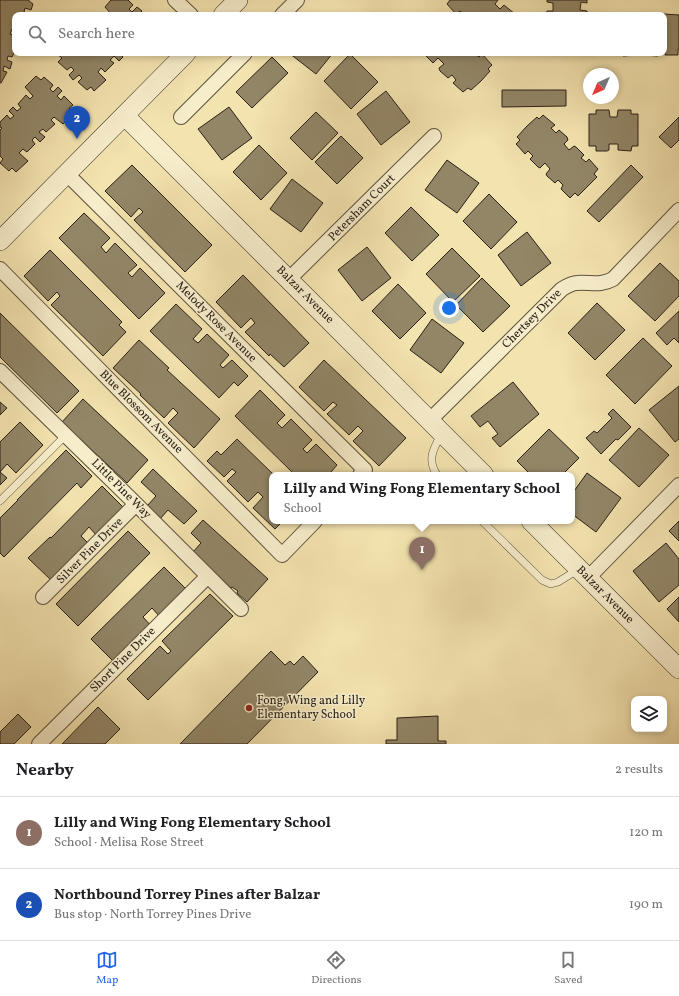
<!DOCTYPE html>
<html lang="en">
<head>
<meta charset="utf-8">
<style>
	:root { --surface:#fff; --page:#f2f2f2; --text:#202124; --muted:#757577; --line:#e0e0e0; --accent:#2563eb }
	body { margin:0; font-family:Vollkorn,serif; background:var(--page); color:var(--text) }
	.controls { position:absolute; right:12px; bottom:12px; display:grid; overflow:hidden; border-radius:8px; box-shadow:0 2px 6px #0003 }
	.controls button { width:36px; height:36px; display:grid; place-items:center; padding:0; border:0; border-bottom:1px solid var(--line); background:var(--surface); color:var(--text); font:20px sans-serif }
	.compass { position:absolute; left:583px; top:68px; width:36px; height:36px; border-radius:50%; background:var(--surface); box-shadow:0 2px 6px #0003; rotate:224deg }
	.you { position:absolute; left:449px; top:308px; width:14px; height:14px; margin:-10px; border:3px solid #fff; border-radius:50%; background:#1a73e8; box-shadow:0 0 0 6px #1a73e833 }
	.badge { display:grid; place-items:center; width:26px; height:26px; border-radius:50%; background:var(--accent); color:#fff; font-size:13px; font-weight:700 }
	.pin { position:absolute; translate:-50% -33px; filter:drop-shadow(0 1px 2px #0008) }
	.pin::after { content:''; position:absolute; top:21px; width:14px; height:12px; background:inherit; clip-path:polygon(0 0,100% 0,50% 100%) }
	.popup { position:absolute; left:269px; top:472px; width:306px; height:52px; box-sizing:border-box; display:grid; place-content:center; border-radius:8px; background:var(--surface); filter:drop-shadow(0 1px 3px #0005); font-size:13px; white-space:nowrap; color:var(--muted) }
	.popup b { font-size:15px; color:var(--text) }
	.popup::after { content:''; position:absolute; left:50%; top:100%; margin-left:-8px; border:8px solid transparent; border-top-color:var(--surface) }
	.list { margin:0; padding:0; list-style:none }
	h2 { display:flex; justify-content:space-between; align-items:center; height:52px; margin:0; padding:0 16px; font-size:17px }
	h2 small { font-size:13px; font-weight:400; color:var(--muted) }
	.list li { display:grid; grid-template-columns:26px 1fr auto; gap:12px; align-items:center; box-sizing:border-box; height:72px; padding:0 16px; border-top:1px solid var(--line) }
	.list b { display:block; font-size:15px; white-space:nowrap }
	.list p { margin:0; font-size:13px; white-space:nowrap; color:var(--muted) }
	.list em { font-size:13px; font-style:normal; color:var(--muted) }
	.icon { flex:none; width:22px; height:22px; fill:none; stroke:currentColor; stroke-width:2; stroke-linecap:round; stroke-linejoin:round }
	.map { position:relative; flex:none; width:679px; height:744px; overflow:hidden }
	.search { position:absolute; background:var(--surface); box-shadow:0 2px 6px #0003; left:12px; right:12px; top:12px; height:44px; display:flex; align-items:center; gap:10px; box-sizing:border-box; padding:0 14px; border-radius:8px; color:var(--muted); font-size:15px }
	.sheet { height:196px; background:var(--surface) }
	nav { display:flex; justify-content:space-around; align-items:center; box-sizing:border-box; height:56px; border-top:1px solid var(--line); background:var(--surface); font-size:11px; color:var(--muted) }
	nav a { display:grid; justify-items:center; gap:2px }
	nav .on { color:var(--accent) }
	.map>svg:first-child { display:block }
</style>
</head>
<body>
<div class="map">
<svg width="679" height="744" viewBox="0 0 679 744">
	<rect width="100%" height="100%" fill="#f3e3af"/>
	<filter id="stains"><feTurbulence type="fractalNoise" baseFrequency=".005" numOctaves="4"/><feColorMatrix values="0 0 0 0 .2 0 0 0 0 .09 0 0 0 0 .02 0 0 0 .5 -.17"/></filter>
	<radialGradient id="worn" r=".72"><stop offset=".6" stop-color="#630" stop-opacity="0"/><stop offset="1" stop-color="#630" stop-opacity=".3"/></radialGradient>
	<path fill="#928667" stroke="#292118" d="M0 0H29V1L33 4 31 10 25 8 24 12 27 13 26 15H15V30L12 29 10 34 15 36 14 42 15 43V51L12 57 8 56 7 60 12 62 10 69 4 66 3 71 7 72 1 83H0Z
		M111 0H128L133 5 129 9 132 12 137 7 142 11 138 15H112L105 7Z
		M450 0H498L495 4 500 9 504 5 515 14 514 15H464L460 11 456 14 447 4Z
		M547 0H587V3L581 2 580 10 587 11V15H546L547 11H553V3L547 2Z
		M664 14 679 15V49H678V55H665Z
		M58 53H119L123 57 119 61 114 56 110 60 114 63 105 72 101 68 98 72 106 80 94 91 91 87 87 90 78 82 82 78 79 75 73 80 69 75 74 70 71 67 67 70 58 62 62 58 57 54Z
		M289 53H333L316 74Z
		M423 53H474L479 57 482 54 492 65 488 69 490 71 481 81 471 90 468 88 463 92 453 83 456 80 452 75 448 78 440 71 439 68 444 64 438 58 433 63Z
		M603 53H616V55H603Z
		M623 53H636V55L623 56Z
		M644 53H658V56L644 55Z
		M350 54 378 82 351 109 324 81Z
		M272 57 288 73 252 108 236 92Z
		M36 76 41 80 44 77 53 85 50 89 53 92 58 87 62 91 57 96 61 100 64 96 73 105 69 108 74 113 63 124 54 117 51 120 55 124 46 132 43 129 39 132 45 137 40 142 35 137 32 140 35 144 27 152 23 149 19 153 28 161 16 172 12 168 9 171 0 163 3 159 0 156V130L2 128 0 127V122L7 115 10 119 14 116 9 111 13 107 17 111 21 108 18 104 26 95 30 99 33 96 25 87Z
		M502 90H566V106L502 107Z
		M386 91 410 122 381 145 357 114Z
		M229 107 252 138 222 160 198 129Z
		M596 110H609L610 117H617L618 110H631V114H638V146H632L631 151 618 150V144H609V150L607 151H596V146H589V114H596Z
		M316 112 338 133 312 160 290 138Z
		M543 115 555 125 551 128 556 133 559 130 567 137 568 140 564 144 569 150 574 146 576 147 584 155 581 158 586 162 589 159 598 169 594 174 597 177 578 196 575 193 570 198 561 189 563 185 558 180 555 183 547 176 546 174 550 169 545 163 540 168 538 167 530 159 533 156 528 151 525 154 516 144 520 140 517 137 527 126 537 117 539 119Z
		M679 117V140L671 148 659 137Z
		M341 136 363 158 337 184 315 162Z
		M259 145 287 173 261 200 233 172Z
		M447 160 479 183 457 213 425 190Z
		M132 165 212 245 185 272 134 220 143 212 139 208 131 217 105 191Z
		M631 165 643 177 599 222 587 211Z
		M292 179 323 203 301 232 270 209Z
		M489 194 517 222 491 249 463 221Z
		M411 207 439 235 412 261 385 233Z
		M84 213 110 238 101 247 106 253 115 243 137 265 128 273 132 277 140 268 165 293 139 319 59 238Z
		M527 232 551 263 521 286 498 255Z
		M367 247 391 278 362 301 338 270Z
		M452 248 480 276 453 302 426 274Z
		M50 250 122 322 119 325 126 332 103 356 51 305 60 296 57 292 48 301 24 276Z
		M660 263 679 281V296L655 321 628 296Z
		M243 275 309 343 284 367 270 354 269 356 245 332 255 323 251 318 241 328 216 302Z
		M482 278 510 306 483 332 456 305Z
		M398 284 426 313 400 339 372 311Z
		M597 303 625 330 595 360 568 333Z
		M176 304 202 329 193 339 198 343 207 334 229 355 220 365 223 368 232 360 248 376 238 386 234 382 219 398 150 331Z
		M679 311V343L674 338 667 345 656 333Z
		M0 313 79 391 57 413 0 357Z
		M432 319 464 343 441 373 410 350Z
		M643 338 672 366 635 404 606 375Z
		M139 340 169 368 167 370 220 419 194 448 168 423 178 413 173 408 164 418 140 395 141 394 113 368Z
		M324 360 406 438 379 466 353 441 363 431 358 426 349 435 327 414 337 405 333 402 324 411 299 387Z
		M513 382 539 414 500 447 492 438 498 434 488 421 480 427 471 416Z
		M679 386V439L675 442 649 410Z
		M260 390 285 415 277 423 282 428 291 419 312 440 303 449 307 453 316 444 337 465 331 472 334 475H295L235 416Z
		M83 399 148 460 127 483 62 422Z
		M0 402 7 408 0 415Z
		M613 409 631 427 618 440 616 439 601 454 586 438 594 431 597 433 612 418 608 414Z
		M20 422 43 445 16 473 7 464 0 472 7 478 0 485V442Z
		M639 428 669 455 639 487 609 460Z
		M549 429 579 458 562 475H531L517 461Z
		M237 439 274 475H272V521H283L275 529 253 508 263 497 258 492 248 502 227 481 236 472 232 469 224 477 207 461 217 451 221 455Z
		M66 450 92 476 81 488 77 483 4 557 0 553V518L18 500H17Z
		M153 469 197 511 184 524 168 510 160 519 147 506 156 496 141 482Z
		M587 473 621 498 596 532 572 514V494Z
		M102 486 125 509 97 536 89 527 81 536 90 545 52 581 28 558 50 537 51 538Z
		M203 520 268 579 247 602 237 593 238 591 232 587 231 588 193 552 201 543 191 533Z
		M679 521V541L669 531Z
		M128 531 150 553 78 626 56 604Z
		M666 543 679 559V585L659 602 633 571Z
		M164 567 187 590 160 617 152 608 143 617 152 627 114 662 91 639Z
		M210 594 233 616 148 700 127 679 160 646 168 654 171 651 162 641Z
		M679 597V622L667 609Z
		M271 651 285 665 290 661 294 665 303 656 318 672 247 744H180Z
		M98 707 120 729 105 744H62Z
		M18 714 31 727 14 744H0V732Z
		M438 716V741H446V744H386V740H397V718Z"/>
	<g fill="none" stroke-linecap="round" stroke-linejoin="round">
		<defs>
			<path id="lane" d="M437 475C427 460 433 449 441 435
				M0 501 66 435
				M482 521 542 580 551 584 558 582 579 569"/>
			<path id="street" d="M175 0 191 15
				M282 15 297 0
				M181 117 245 53
				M67 174 365 470 360 475
				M0 269 282 555 315 521
				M289 279 434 136
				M0 371 136 504 241 609
				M430 420 562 289C567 286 572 283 577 283 591 282 600 286 613 279L679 210
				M588 578 679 485
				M43 597 136 504
				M39 744 208 576"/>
			<path id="secondary" d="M223 15 238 0
				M125 116 484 475
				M0 241 186 53
				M531 521 679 669"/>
		</defs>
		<use href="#lane" stroke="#5c523e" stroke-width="8"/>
		<use href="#street" stroke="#5c523e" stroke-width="16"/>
		<use href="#secondary" stroke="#292118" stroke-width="20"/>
		<use href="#lane" stroke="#f7edcb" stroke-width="7"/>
		<use href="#street" stroke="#f7edcb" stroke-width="14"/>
		<use href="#secondary" stroke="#f7edcb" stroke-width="19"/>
	</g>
	<circle fill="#8f2418" stroke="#f7edcb" stroke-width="1.5" cx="249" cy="708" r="4"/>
	<g text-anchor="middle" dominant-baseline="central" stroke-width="3" stroke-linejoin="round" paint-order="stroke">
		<g font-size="12" fill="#292118" stroke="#f7edcb">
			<text transform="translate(362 208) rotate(-45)">Petersham Court</text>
			<text transform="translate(305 295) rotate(45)">Balzar Avenue</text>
			<text transform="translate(532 319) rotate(-45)">Chertsey Drive</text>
			<text transform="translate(216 322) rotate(45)">Melody Rose Avenue</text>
			<text transform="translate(141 412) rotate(45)">Blue Blossom Avenue</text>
			<text transform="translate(121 489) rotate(45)">Little Pine Way</text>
			<text transform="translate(90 551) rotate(-45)">Silver Pine Drive</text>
			<text transform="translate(605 595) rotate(45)">Balzar Avenue</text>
			<text transform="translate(123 660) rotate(-45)">Short Pine Drive</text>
		</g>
		<g font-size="12" fill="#292118" stroke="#f7edcb" text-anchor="start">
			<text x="257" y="701">Fong, Wing and Lilly<tspan x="257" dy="14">Elementary School</tspan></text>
		</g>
	</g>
	<rect width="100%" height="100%" filter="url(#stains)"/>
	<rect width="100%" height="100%" fill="url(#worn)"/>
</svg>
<div class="controls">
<button><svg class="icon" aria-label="layers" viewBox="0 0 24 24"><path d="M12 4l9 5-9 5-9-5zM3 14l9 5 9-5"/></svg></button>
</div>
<svg class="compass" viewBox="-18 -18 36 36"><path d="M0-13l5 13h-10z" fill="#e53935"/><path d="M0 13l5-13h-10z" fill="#757577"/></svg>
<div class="you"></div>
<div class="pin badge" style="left:422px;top:570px;background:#8d6e63">1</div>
<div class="popup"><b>Lilly and Wing Fong Elementary School</b>School</div>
<div class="pin badge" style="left:77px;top:139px;background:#1a4fb4">2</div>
<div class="search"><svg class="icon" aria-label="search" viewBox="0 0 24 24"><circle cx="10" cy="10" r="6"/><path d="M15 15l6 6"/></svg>Search here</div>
</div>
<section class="sheet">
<h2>Nearby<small>2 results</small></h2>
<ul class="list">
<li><span class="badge" style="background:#8d6e63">1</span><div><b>Lilly and Wing Fong Elementary School</b><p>School · Melisa Rose Street</p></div><em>120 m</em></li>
<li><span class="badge" style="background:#1a4fb4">2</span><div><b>Northbound Torrey Pines after Balzar</b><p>Bus stop · North Torrey Pines Drive</p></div><em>190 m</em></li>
</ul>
</section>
<nav>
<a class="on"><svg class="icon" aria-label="map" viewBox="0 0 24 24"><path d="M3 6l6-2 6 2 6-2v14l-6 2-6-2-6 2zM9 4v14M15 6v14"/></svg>Map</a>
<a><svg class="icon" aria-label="directions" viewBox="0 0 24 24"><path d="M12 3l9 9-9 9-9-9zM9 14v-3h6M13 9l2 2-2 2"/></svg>Directions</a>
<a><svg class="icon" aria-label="saved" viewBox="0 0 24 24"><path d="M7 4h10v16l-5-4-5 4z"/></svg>Saved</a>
</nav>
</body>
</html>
